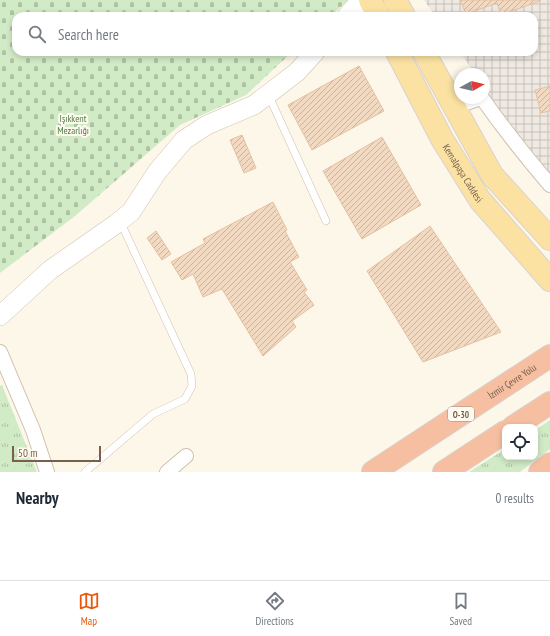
<!DOCTYPE html>
<html lang="en">
<head>
<meta charset="utf-8">
<style>
	:root { --surface:#fff; --page:#f6f6f7; --text:#1f2937; --muted:#747a83; --line:#e0e1e3; --accent:#ea580c }
	body { margin:0; font-family:"PT Sans Narrow",sans-serif; background:var(--page); color:var(--text) }
	.controls { position:absolute; right:12px; bottom:12px; display:grid; overflow:hidden; border-radius:8px; box-shadow:0 2px 6px #0003 }
	.controls button { width:36px; height:36px; display:grid; place-items:center; padding:0; border:0; border-bottom:1px solid var(--line); background:var(--surface); color:var(--text); font:20px sans-serif }
	.compass { position:absolute; left:454px; top:68px; width:36px; height:36px; border-radius:50%; background:var(--surface); box-shadow:0 2px 6px #0003; rotate:82deg }
	.scale { position:absolute; left:12px; bottom:10px; width:89px; box-sizing:border-box; padding-left:4px; border:2px solid #78604c; border-top:0; font-size:11px; line-height:14px; white-space:nowrap; color:#78604c; -webkit-text-stroke:3px #fffbf0; paint-order:stroke }
	.list { margin:0; padding:0; list-style:none }
	h2 { display:flex; justify-content:space-between; align-items:center; height:52px; margin:0; padding:0 16px; font-size:17px }
	h2 small { font-size:13px; font-weight:400; color:var(--muted) }
	.icon { flex:none; width:22px; height:22px; fill:none; stroke:currentColor; stroke-width:2; stroke-linecap:round; stroke-linejoin:round }
	.map { position:relative; flex:none; width:550px; height:472px; overflow:hidden }
	.search { position:absolute; background:var(--surface); box-shadow:0 2px 6px #0003; left:12px; right:12px; top:12px; height:44px; display:flex; align-items:center; gap:10px; box-sizing:border-box; padding:0 14px; border-radius:12px; color:var(--muted); font-size:15px }
	.sheet { height:108px; background:var(--surface) }
	nav { display:flex; justify-content:space-around; align-items:center; box-sizing:border-box; height:56px; border-top:1px solid var(--line); background:var(--surface); font-size:11px; color:var(--muted) }
	nav a { display:grid; justify-items:center; gap:2px }
	nav .on { color:var(--accent) }
	.map>svg:first-child { display:block }
</style>
</head>
<body>
<div class="map">
<svg width="550" height="472" viewBox="0 0 550 472">
	<defs>
		<pattern id="industrial-grid" width="8" height="8" patternUnits="userSpaceOnUse"><rect width="8" height="8" fill="#eee9e2"/><path d="M0 4h8M4 0v8" fill="none" stroke="#c6c0b9"/></pattern>
		<pattern id="grass-tufts" width="24" height="20" patternUnits="userSpaceOnUse"><rect width="24" height="20" fill="#d2ebc7"/><path d="M3 7l-1-3M5 7V3M7 7l1-3M15 17l-1-3M17 17v-4M19 17l1-3" fill="none" stroke="#afc2a4"/></pattern>
		<pattern id="cemetery-stones" width="16" height="16" patternUnits="userSpaceOnUse"><rect width="16" height="16" fill="#d2ebc7"/><path d="M2 7V4a2 2 0 0 1 4 0v3zM10 15v-3a2 2 0 0 1 4 0v3z" fill="#afc2a4"/></pattern>
		<pattern id="building-hatch" width="6" height="6" patternUnits="userSpaceOnUse"><rect width="6" height="6" fill="#f2d9c1"/><path d="M-1 1l2-2M0 6l6-6M5 7l2-2" fill="none" stroke="#c9b39f"/></pattern>
	</defs>
	<rect width="100%" height="100%" fill="#fdf7ea"/>
	<path fill="url(#industrial-grid)" d="M424 0H550V175L501 113 484 88V74H475L460 52H534V16H435Z"/>
	<path fill="url(#grass-tufts)" d="M2 385 37 472H0V386Z
		M550 420V449L520 472H469L505 449V457H535V430Z"/>
	<path fill="url(#cemetery-stones)" d="M0 0H348L331 16H16V52H292L246 95 180 125 75 216 0 273Z"/>
	<path fill="url(#building-hatch)" stroke="#e5c1a1" d="M460 0H540V1L501 15 497 3 466 14Z
		M359 66 384 111 312 150 288 105Z
		M550 86V111L541 113 535 90Z
		M242 135 256 168 244 173 230 140Z
		M382 137 421 205 362 239 323 171Z
		M273 202 287 230 285 231 299 257 290 262 307 290 304 292 314 305 292 321 296 327 263 356 222 289 203 297 193 274 182 280 171 262 205 243 203 239Z
		M430 226 501 332 423 362 367 271Z
		M156 231 171 254 162 260 147 238Z"/>
	<g fill="none" stroke-linecap="round" stroke-linejoin="round">
		<defs>
			<path id="service" d="M268 94 326 221
				M85 472 153 414 185 399 192 386 191 374 120 221"/>
			<path id="minor" d="M482 98C503 128 526 157 550 185
				M455 107 481 98
				M0 352 33 430 47 472
				M167 472 186 456"/>
			<path id="secondary" d="M347 16 361 0
				M0 316 50 270 116 224 131 212 157 172 184 140 207 125 254 105 297 72 315 52"/>
			<g id="primary">
				<path d="M370 0 378 16"/>
				<path d="M395 0 404 16"/>
				<path id="s1" d="M397 52 442 139 480 200 550 280"/>
				<path d="M424 52 492 175 550 239"/>
			</g>
			<g id="motorway">
				<path d="M513 427 550 403"/>
				<path id="s2" d="M373 472 550 356"/>
				<path d="M444 472 505 432"/>
				<path d="M540 472 550 464"/>
			</g>
		</defs>
		<use href="#service" stroke="#cfc0ae" stroke-width="8"/>
		<use href="#minor" stroke="#cfc0ae" stroke-width="16"/>
		<use href="#secondary" stroke="#d2c1ac" stroke-width="20"/>
		<use href="#primary" stroke="#d9d2cd" stroke-width="24"/>
		<use href="#motorway" stroke="#d9d2cd" stroke-width="24"/>
		<use href="#service" stroke="#fff" stroke-width="7"/>
		<use href="#minor" stroke="#fff" stroke-width="14"/>
		<use href="#secondary" stroke="#fff" stroke-width="19"/>
		<use href="#primary" stroke="#fbe2a3" stroke-width="22"/>
		<use href="#motorway" stroke="#f6bfa1" stroke-width="22"/>
	</g>
	<g text-anchor="middle" dominant-baseline="central" stroke-width="4" stroke-linejoin="round" paint-order="stroke">
		<rect fill="#fffbf0" stroke="#a08e7d" stroke-width="1" x="448" y="407" width="26" height="14" rx="3"/>
		<g font-size="9" font-weight="bold" fill="#78604c">
			<text x="461" y="414">O-30</text>
		</g>
		<g font-size="10" fill="#4f7e43" stroke="#fffbf0">
			<text x="73" y="118">Işıkkent<tspan x="73" dy="12">Mezarlığı</tspan></text>
		</g>
		<g font-size="10" fill="#78604c" stroke="#fffbf0">
			<text stroke="none"><textPath href="#s1" startOffset="138">Kemalpaşa Caddesi</textPath></text>
			<text stroke="none"><textPath href="#s2" startOffset="166">İzmir Çevre Yolu</textPath></text>
		</g>
	</g>
</svg>
<div class="controls">
<button><svg class="icon" aria-label="locate" viewBox="0 0 24 24"><circle cx="12" cy="12" r="6"/><path d="M12 2v4M12 18v4M2 12h4M18 12h4"/></svg></button>
</div>
<svg class="compass" viewBox="-18 -18 36 36"><path d="M0-13l5 13h-10z" fill="#e53935"/><path d="M0 13l5-13h-10z" fill="#747a83"/></svg>
<div class="scale">50 m</div>
<div class="search"><svg class="icon" aria-label="search" viewBox="0 0 24 24"><circle cx="10" cy="10" r="6"/><path d="M15 15l6 6"/></svg>Search here</div>
</div>
<section class="sheet">
<h2>Nearby<small>0 results</small></h2>
<ul class="list">
</ul>
</section>
<nav>
<a class="on"><svg class="icon" aria-label="map" viewBox="0 0 24 24"><path d="M3 6l6-2 6 2 6-2v14l-6 2-6-2-6 2zM9 4v14M15 6v14"/></svg>Map</a>
<a><svg class="icon" aria-label="directions" viewBox="0 0 24 24"><path d="M12 3l9 9-9 9-9-9zM9 14v-3h6M13 9l2 2-2 2"/></svg>Directions</a>
<a><svg class="icon" aria-label="saved" viewBox="0 0 24 24"><path d="M7 4h10v16l-5-4-5 4z"/></svg>Saved</a>
</nav>
</body>
</html>
